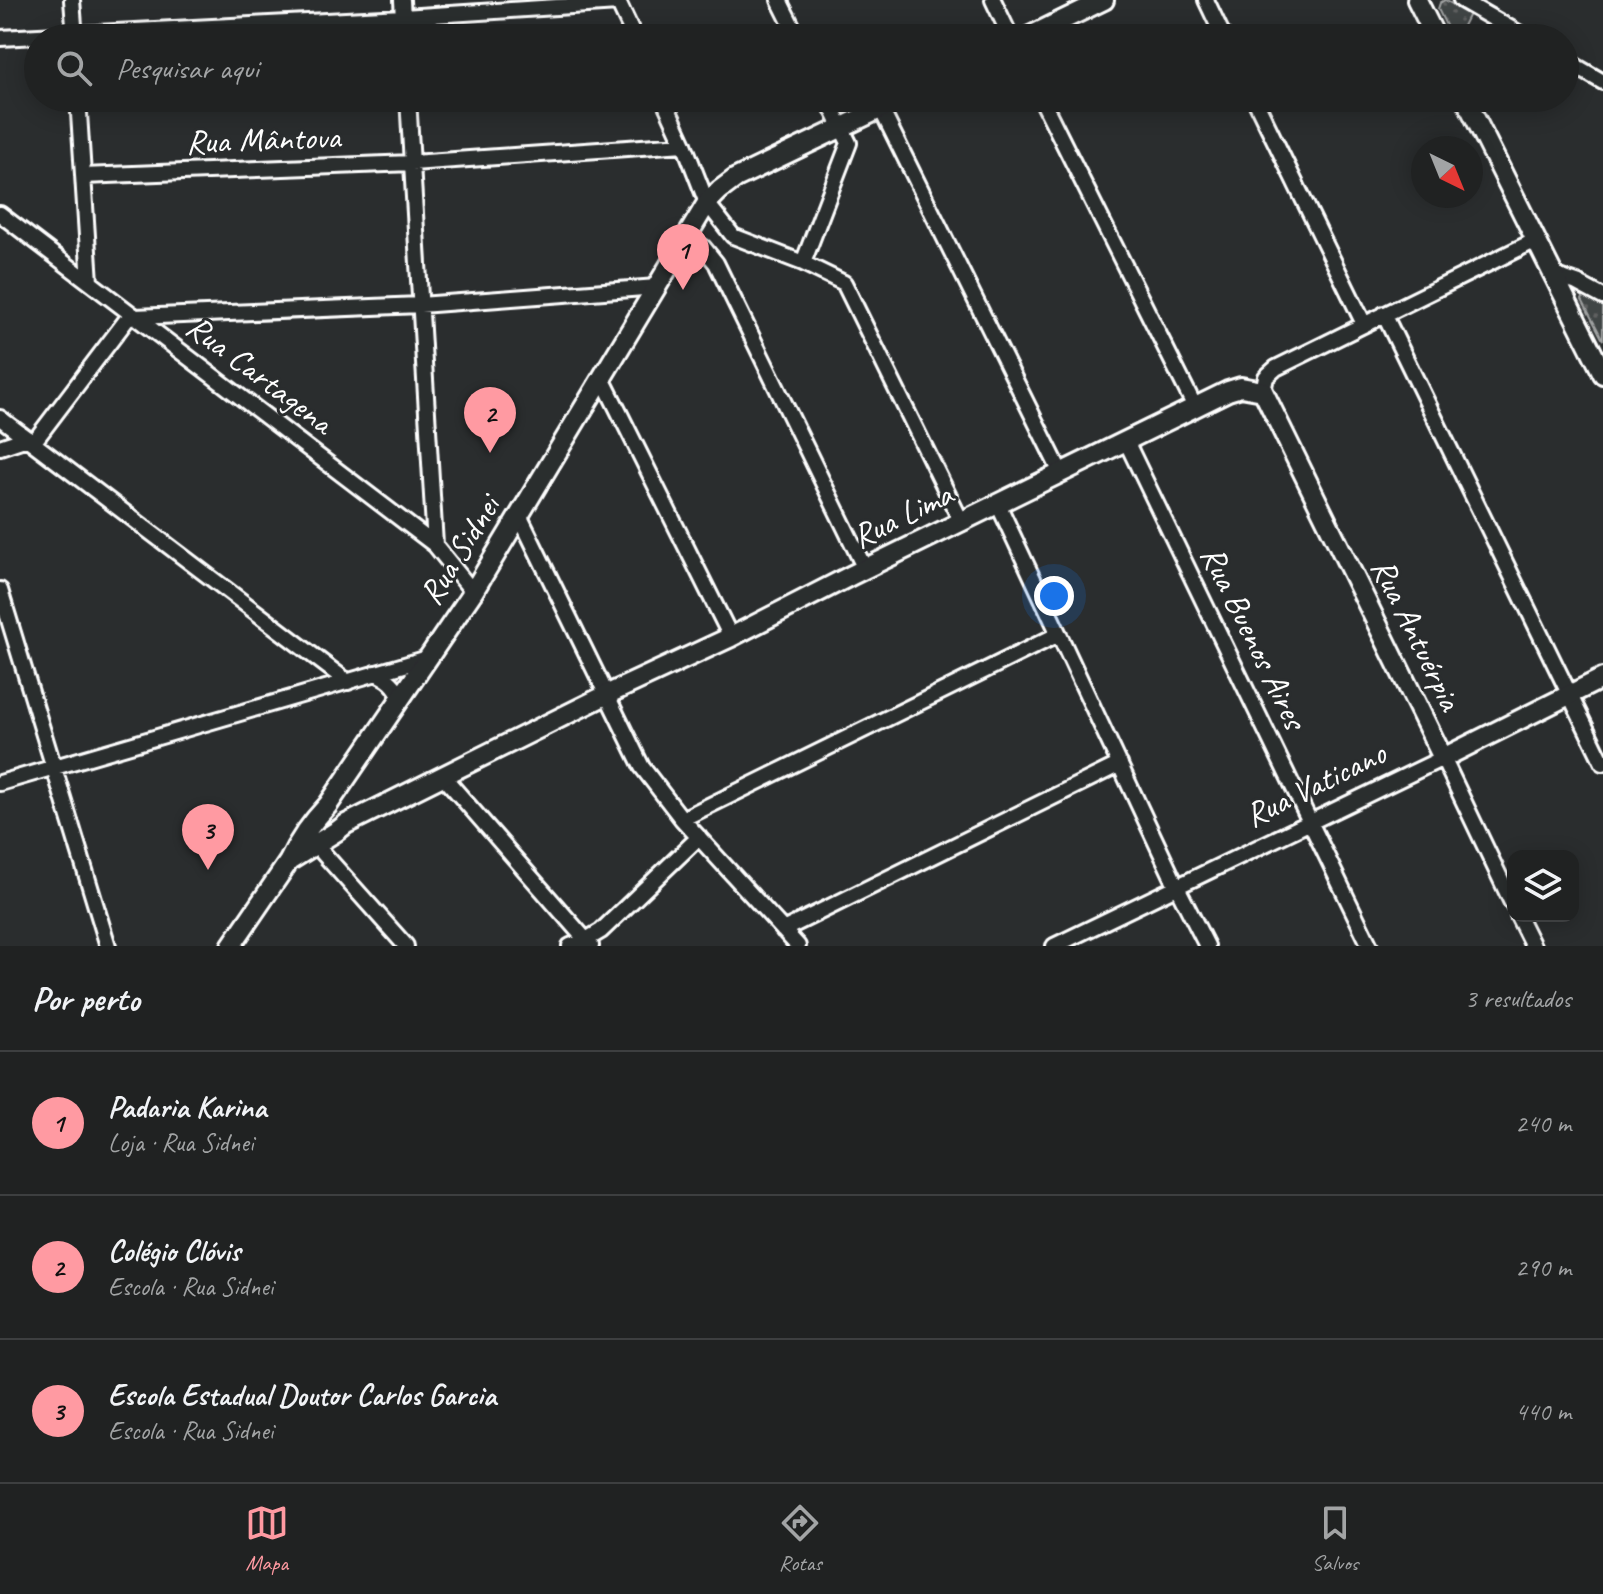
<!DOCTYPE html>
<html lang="pt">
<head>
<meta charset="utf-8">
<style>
	:root { --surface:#202222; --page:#2d2f2f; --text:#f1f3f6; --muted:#a2a4a5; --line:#3d3f40; --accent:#ff9aa2 }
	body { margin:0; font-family:Caveat,sans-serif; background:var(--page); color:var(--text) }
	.controls { position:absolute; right:24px; bottom:24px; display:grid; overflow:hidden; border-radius:16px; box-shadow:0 4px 20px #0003 }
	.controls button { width:72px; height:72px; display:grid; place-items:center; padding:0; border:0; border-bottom:2px solid var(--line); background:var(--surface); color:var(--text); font:40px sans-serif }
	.compass { position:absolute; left:1411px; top:136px; width:72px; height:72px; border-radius:50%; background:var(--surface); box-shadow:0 4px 20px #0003; rotate:137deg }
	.you { position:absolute; left:1054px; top:596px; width:28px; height:28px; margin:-20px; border:6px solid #fff; border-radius:50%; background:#1a73e8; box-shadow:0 0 0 12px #1a73e833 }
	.badge { display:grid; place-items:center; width:52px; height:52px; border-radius:50%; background:var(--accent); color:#111; font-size:26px; font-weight:700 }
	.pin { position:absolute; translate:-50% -66px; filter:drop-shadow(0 2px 4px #0008) }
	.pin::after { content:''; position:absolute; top:42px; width:28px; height:24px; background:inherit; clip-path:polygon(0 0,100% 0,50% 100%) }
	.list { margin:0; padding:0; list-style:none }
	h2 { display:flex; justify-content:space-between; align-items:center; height:104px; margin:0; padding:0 32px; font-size:34px }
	h2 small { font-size:26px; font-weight:400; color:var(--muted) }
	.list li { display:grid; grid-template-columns:52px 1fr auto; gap:24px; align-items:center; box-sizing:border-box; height:144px; padding:0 32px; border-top:2px solid var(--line) }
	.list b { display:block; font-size:30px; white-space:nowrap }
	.list p { margin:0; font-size:26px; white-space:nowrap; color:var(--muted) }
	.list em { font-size:26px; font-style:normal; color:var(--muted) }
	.icon { flex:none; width:44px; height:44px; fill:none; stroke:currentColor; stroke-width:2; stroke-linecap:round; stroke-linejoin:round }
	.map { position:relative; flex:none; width:1603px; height:946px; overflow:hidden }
	.search { position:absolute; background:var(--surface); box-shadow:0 4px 20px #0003; left:24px; right:24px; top:24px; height:88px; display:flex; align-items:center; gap:20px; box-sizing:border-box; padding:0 28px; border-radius:44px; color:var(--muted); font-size:30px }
	.sheet { height:536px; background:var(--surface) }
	nav { display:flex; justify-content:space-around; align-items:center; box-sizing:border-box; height:112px; border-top:2px solid var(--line); background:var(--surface); font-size:22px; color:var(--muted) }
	nav a { display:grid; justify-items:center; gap:4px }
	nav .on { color:var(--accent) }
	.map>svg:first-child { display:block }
</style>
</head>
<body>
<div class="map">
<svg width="1603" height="946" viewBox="0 0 1603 946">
	<defs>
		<pattern id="grass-dots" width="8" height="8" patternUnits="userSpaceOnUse" patternTransform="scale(2)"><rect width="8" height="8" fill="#414445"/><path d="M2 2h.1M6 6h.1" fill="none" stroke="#5e6061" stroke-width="1.8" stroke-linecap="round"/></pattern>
	</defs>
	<rect width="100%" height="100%" fill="#2a2d2e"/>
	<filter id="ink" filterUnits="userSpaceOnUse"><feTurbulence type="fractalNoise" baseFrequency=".0125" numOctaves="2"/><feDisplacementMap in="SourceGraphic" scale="16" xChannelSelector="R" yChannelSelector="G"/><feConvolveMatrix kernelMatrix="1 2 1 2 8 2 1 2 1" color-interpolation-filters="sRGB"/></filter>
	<g filter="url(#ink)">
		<path fill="url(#grass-dots)" stroke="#a0a2a2" stroke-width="2" d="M1445 0 1469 14 1457 38H1452L1438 9 1440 3Z
			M1584 296 1603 305V340L1582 300Z"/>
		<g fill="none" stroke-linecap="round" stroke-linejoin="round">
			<defs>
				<path id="minor" d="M72 0 75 38
					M402 0 404 38
					M617 0 635 38
					M779 0 798 38
					M993 0 1011 38
					M1206 0 1224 38
					M1461 0 1527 38
					M0 38 403 17 618 3
					M1565 60 1603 82
					M78 98 90 282
					M408 98 435 545
					M663 98 684 144 707 203 733 236 803 263 844 283 962 523
					M1041 98 1195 407
					M1254 98 1364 324
					M881 109 1061 473
					M83 176 412 163 684 144
					M0 214 435 545 473 592
					M686 239 703 247 716 263 865 569
					M803 263 849 143 827 98
					M1554 275 1577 283 1603 297
					M1384 314 1603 763
					M135 317 420 305 657 287
					M602 378 731 637
					M1263 391 1266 377 1276 368 1536 240
					M0 418 348 682
					M1126 441 1370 946
					M33 443 131 314
					M0 447 27 438
					M998 504 1177 887 1207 946
					M519 515 642 767 682 819 798 946
					M0 590 108 946
					M375 673C388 678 396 685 401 698
					M443 776 591 946
					M0 783 428 658
					M682 819 1059 634
					M315 844 406 946
					M1518 916 1533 946
					M783 930 1120 764
					M570 946 586 940 601 931 699 837
					M1054 946 1443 758 1513 905"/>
				<path id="major" d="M1417 0 1436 38
					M1026 38 1104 0
					M1465 98 1603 374
					M289 861 337 831 346 824 606 695 731 637 852 575 1228 391 1241 387 1263 391 1443 758 1603 678
					M231 946 289 861C298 841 313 821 328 805L473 592 707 203 720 190 736 178 903 98"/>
			</defs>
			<use href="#minor" stroke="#fff" stroke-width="20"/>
			<use href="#major" stroke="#fff" stroke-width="24"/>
			<use href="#minor" stroke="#2a2d2e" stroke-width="14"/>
			<use href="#major" stroke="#2a2d2e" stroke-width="18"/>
		</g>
	</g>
	<g text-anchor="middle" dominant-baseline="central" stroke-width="6" stroke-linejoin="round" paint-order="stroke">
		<g font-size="34" fill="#fff" stroke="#2a2d2e">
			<text transform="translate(263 139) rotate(-2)">Rua Mântova</text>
			<text transform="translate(260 374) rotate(37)">Rua Cartagena</text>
			<text transform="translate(902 515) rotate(-26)">Rua Lima</text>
			<text transform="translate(459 550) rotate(-58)">Rua Sidnei</text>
			<text transform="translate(1417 634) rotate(64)">Rua Antuérpia</text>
			<text transform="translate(1254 637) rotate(64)">Rua Buenos Aires</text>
			<text transform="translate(1315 784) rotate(-26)">Rua Vaticano</text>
		</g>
	</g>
</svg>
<div class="controls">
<button><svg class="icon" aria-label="layers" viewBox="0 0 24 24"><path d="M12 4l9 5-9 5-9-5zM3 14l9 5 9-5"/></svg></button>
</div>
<svg class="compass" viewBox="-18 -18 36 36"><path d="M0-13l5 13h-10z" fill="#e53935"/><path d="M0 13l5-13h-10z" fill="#a2a4a5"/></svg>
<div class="you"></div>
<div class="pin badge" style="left:683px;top:290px">1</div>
<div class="pin badge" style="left:490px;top:453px">2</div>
<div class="pin badge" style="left:208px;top:870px">3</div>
<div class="search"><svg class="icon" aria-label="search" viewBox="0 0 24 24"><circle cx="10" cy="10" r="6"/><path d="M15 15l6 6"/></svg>Pesquisar aqui</div>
</div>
<section class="sheet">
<h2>Por perto<small>3 resultados</small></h2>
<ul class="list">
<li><span class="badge">1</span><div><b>Padaria Karina</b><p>Loja · Rua Sidnei</p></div><em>240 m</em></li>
<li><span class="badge">2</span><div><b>Colégio Clóvis</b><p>Escola · Rua Sidnei</p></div><em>290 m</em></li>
<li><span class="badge">3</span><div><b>Escola Estadual Doutor Carlos Garcia</b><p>Escola · Rua Sidnei</p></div><em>440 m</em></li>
</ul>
</section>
<nav>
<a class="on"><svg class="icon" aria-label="map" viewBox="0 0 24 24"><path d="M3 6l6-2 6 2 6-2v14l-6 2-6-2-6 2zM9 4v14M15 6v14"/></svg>Mapa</a>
<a><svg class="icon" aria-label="directions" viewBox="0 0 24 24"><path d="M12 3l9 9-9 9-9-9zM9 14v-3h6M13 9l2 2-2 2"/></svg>Rotas</a>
<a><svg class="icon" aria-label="saved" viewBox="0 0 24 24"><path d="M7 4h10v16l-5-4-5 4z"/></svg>Salvos</a>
</nav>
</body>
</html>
